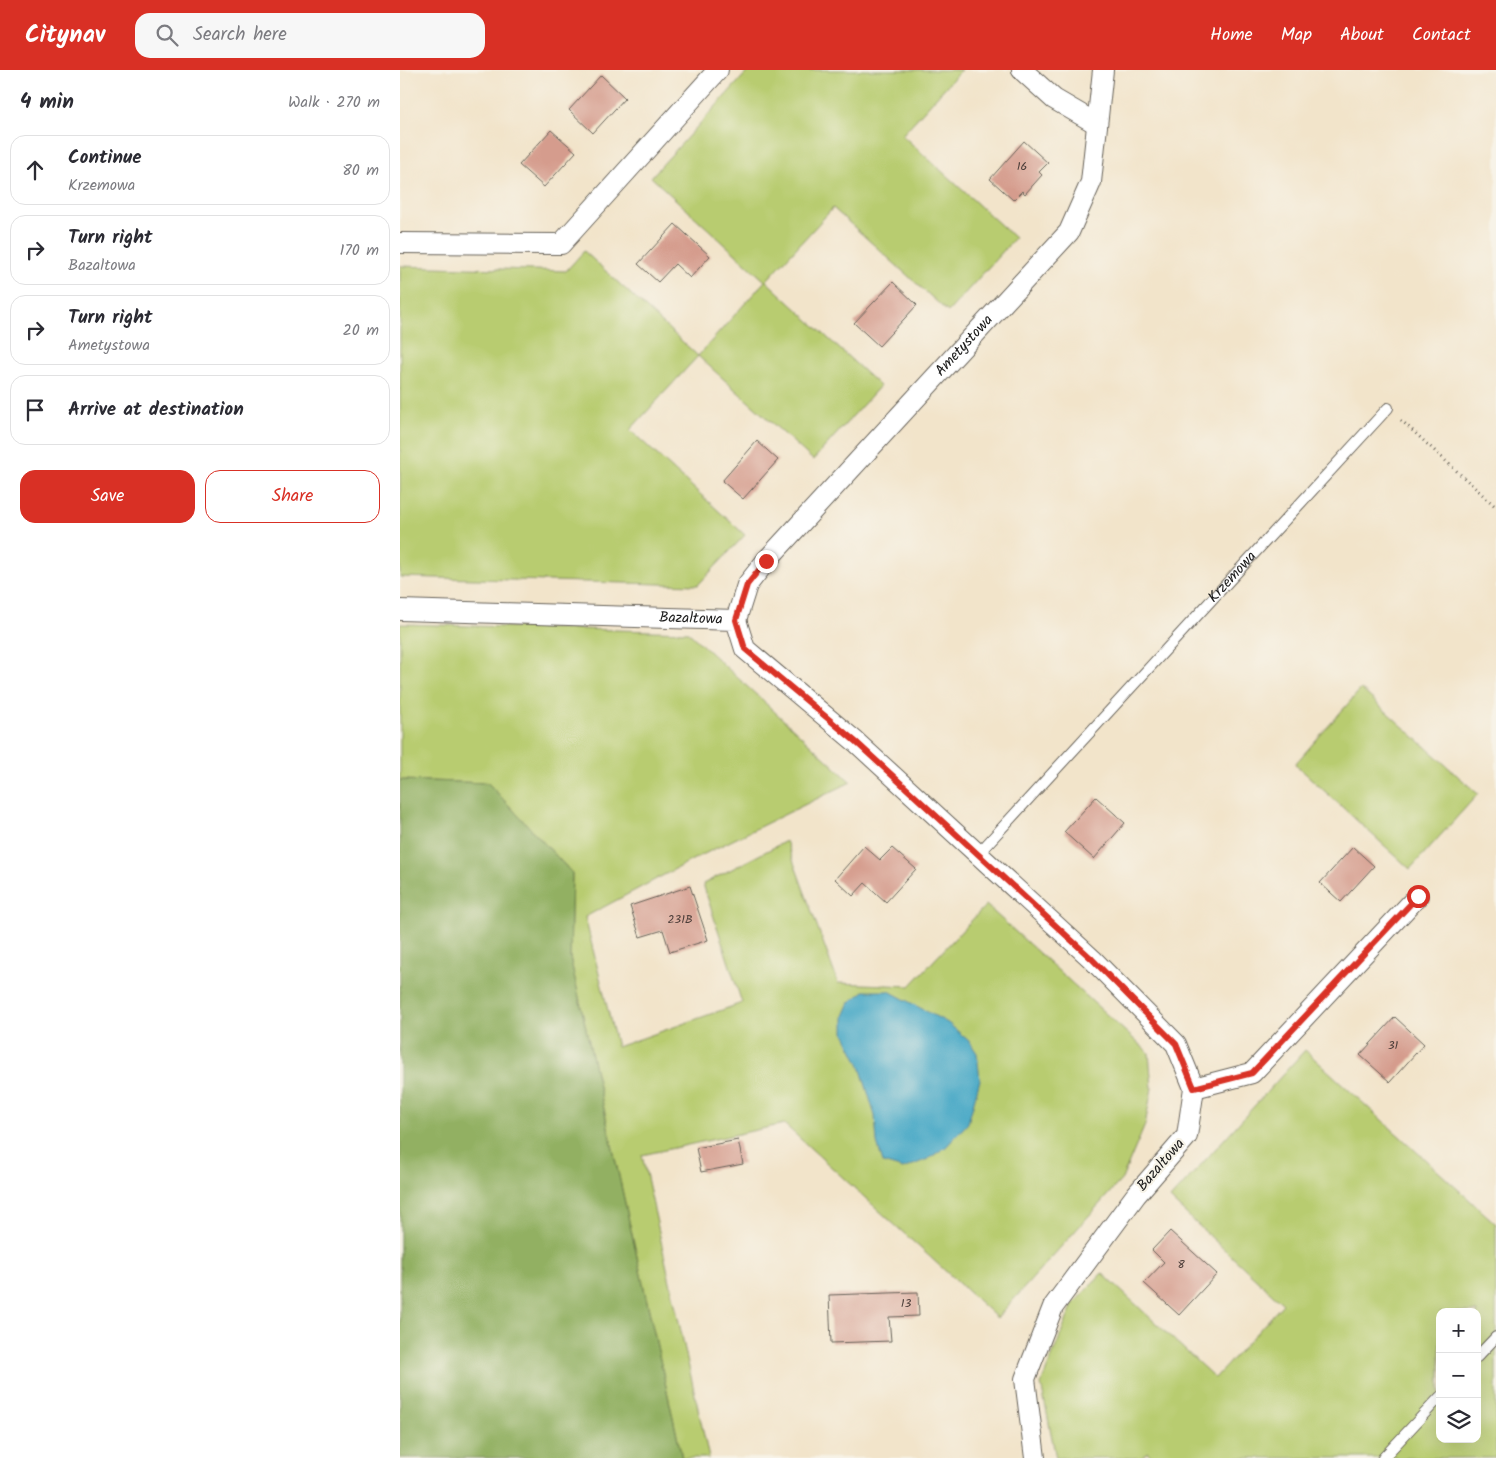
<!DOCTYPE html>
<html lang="en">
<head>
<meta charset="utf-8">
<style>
	:root { --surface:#fff; --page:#f7f7f7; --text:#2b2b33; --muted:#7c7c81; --line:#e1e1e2; --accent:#d93025 }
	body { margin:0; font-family:Kalam,sans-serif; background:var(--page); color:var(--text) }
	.controls { position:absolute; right:15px; bottom:15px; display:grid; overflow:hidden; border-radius:10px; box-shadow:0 5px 20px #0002 }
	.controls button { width:45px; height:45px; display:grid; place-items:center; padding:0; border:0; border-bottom:1px solid var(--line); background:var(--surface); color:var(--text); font:25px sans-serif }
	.stop { position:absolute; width:15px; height:15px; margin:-11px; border:4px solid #d93025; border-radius:50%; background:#fff }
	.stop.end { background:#d93025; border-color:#fff; box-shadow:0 1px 5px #0008 }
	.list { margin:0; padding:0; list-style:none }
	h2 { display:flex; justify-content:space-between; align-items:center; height:65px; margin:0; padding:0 20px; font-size:21px }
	h2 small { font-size:16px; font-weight:400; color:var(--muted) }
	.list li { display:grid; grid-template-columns:32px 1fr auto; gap:15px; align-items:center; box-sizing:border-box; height:70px; margin:0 10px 10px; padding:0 10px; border:1px solid var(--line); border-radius:15px }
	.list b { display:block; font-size:19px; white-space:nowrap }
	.list p { margin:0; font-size:16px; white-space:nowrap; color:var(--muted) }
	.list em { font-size:16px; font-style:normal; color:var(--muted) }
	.actions { display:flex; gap:10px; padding:15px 20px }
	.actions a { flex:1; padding:11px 0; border:1px solid var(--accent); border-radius:15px; text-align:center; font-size:18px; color:var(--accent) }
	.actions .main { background:var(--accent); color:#fff }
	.icon { flex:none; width:28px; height:28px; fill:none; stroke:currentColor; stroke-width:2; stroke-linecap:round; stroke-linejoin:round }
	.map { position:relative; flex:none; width:1096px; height:1388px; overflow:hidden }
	header { display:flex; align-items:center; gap:30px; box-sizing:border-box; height:70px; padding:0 25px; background:var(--accent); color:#fff }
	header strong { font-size:24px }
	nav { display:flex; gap:28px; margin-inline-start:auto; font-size:18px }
	.search { width:350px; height:45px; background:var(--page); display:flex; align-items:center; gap:12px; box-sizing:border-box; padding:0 18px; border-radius:15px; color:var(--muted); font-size:19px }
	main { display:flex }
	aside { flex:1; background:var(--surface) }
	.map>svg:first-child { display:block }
</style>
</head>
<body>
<header>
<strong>Citynav</strong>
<div class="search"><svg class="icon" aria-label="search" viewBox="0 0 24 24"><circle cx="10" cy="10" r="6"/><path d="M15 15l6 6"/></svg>Search here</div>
<nav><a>Home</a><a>Map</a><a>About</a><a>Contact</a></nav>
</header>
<main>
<aside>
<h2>4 min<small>Walk · 270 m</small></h2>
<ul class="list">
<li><svg class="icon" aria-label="ahead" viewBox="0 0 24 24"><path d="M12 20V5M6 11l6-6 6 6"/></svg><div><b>Continue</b><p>Krzemowa</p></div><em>80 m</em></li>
<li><svg class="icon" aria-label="right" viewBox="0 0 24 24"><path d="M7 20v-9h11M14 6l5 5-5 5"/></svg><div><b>Turn right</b><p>Bazaltowa</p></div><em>170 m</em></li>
<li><svg class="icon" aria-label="right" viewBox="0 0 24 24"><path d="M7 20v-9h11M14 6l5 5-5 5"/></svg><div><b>Turn right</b><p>Ametystowa</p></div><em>20 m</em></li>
<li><svg class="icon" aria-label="arrive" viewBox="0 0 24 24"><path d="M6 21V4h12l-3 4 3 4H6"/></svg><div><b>Arrive at destination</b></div></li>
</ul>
<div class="actions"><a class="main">Save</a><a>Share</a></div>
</aside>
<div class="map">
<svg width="1096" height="1388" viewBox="0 0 1096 1388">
	<rect width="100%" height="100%" fill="#f7f3e8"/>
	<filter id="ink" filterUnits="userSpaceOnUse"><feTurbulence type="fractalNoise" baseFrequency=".02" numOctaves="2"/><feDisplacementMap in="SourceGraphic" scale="10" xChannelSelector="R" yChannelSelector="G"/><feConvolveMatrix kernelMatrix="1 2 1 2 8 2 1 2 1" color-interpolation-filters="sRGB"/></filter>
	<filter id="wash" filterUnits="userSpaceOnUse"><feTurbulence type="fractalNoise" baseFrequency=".0096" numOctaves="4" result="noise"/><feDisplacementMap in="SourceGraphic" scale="20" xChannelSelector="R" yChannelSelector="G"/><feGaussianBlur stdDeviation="1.12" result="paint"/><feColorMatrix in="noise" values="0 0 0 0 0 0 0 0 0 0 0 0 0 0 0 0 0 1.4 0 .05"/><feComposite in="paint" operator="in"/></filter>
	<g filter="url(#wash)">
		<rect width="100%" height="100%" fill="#f2e4ca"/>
		<path fill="#b8cc70" stroke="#6a7446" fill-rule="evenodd" d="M349 0H561L502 65 615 168 548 242 433 138 366 211 480 316 413 390 298 286 230 360 345 465 298 515 0 507V196L166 201 184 181 298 286 365 211 251 107Z
			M0 554 288 562 451 712 294 789 185 847 217 977 342 933 303 814 386 771 438 913 510 916 586 835 749 983 752 1018 745 1055 722 1109 597 1248 384 1054 242 1085 309 1388H282L170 887 172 803 88 713 0 710Z
			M961 619 1078 724 1010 799 895 694Z
			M905 980 1096 1154V1388H754L747 1382 742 1388H656L641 1314 673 1234 702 1203 815 1308 883 1234 770 1129ZM1040 1242H1077V1369H1040Z"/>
		<path fill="#92b062" stroke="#57663f" d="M0 710 88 713 172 803 170 887 282 1388H0Z"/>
		<path fill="#46a8c6" stroke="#316271" d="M464 921H489L548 953 569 971 577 983 580 1010 568 1053 546 1077 528 1089 503 1099 483 1093 477 1073 475 1046 459 993 444 963V946L450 932Z"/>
		<g id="blocks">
			<path fill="#d59c8d" d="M201 5 225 28 193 63 169 40Z
				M151 60 176 82 144 117 119 95Z
				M624 71 648 93 639 102 642 105 625 124 622 121 613 130 590 109Z
				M275 154 310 186 290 208 275 194 258 212 238 194Z
				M493 212 517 235 479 276 454 253Z
				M357 371 378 390 343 429 322 411Z
				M696 727 725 753 694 789 664 762Z
				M464 776 480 790 492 778 516 799 486 832 465 813 453 826 435 809Z
				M953 777 974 796 941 832 920 813Z
				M290 816 308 870 270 882 263 860 240 867 230 836Z
				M995 947 1024 974 990 1012 960 985Z
				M338 1070 343 1094 301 1102 296 1078Z
				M770 1161 817 1204 779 1245 744 1213 764 1192 752 1180Z
				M518 1222 519 1246 489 1247 491 1271 431 1273 429 1225Z"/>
		</g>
	</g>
	<g filter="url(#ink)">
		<use href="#blocks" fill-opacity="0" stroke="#676259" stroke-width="1"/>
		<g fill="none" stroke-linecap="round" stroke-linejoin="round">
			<defs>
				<g id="lane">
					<path id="s1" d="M578 784 988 338"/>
					<path d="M1077 1287 1096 1267"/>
					<path d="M983 1388 1040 1327"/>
				</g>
				<g id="street">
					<path d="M622 0 654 29 697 54"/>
					<path d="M0 173 161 174 318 0"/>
					<path id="s2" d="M0 540 336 550 345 579 456 672 692 889 776 974 794 1018 787 1066 736 1125 653 1237 625 1309 635 1388"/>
					<path id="s3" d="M336 550 347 515 366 491 669 162 691 112 703 0"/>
					<path d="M794 1018 852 1003 1018 826"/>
				</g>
			</defs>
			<use href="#lane" stroke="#676259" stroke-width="12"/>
			<use href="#street" stroke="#676259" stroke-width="22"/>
			<path stroke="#676259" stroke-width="3" stroke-dasharray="1 4" stroke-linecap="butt" d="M1001 350 1096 437"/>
			<use href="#lane" stroke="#fff" stroke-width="10"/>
			<use href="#street" stroke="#fff" stroke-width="20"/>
		</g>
	</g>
	<g fill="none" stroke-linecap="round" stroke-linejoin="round" filter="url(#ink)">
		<path stroke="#d93025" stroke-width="6" d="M366 491 347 515 336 550 345 579 456 672 692 889 776 974 794 1018 852 1003 1018 826"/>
	</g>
	<g text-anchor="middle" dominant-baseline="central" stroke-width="4.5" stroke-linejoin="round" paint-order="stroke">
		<g font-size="12" fill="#4a3c38">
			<text x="622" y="96">16</text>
			<text x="280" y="849">231B</text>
			<text x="993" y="975">31</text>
			<text x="781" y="1194">8</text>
			<text x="506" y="1233">13</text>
		</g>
		<g font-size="15" fill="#1c1c1c" stroke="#f7f3e8">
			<text stroke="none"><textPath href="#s3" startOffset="360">Ametystowa</textPath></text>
			<text stroke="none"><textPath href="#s1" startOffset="376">Krzemowa</textPath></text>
			<text stroke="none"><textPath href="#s2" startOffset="291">Bazaltowa</textPath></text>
			<text transform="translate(761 1095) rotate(-49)">Bazaltowa</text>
		</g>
	</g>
</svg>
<div class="controls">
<button>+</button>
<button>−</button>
<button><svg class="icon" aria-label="layers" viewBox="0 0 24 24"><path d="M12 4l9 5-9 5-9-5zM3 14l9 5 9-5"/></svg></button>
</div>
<div class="stop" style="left:1018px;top:826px"></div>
<div class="stop end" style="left:366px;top:491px"></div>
</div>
</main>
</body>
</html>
